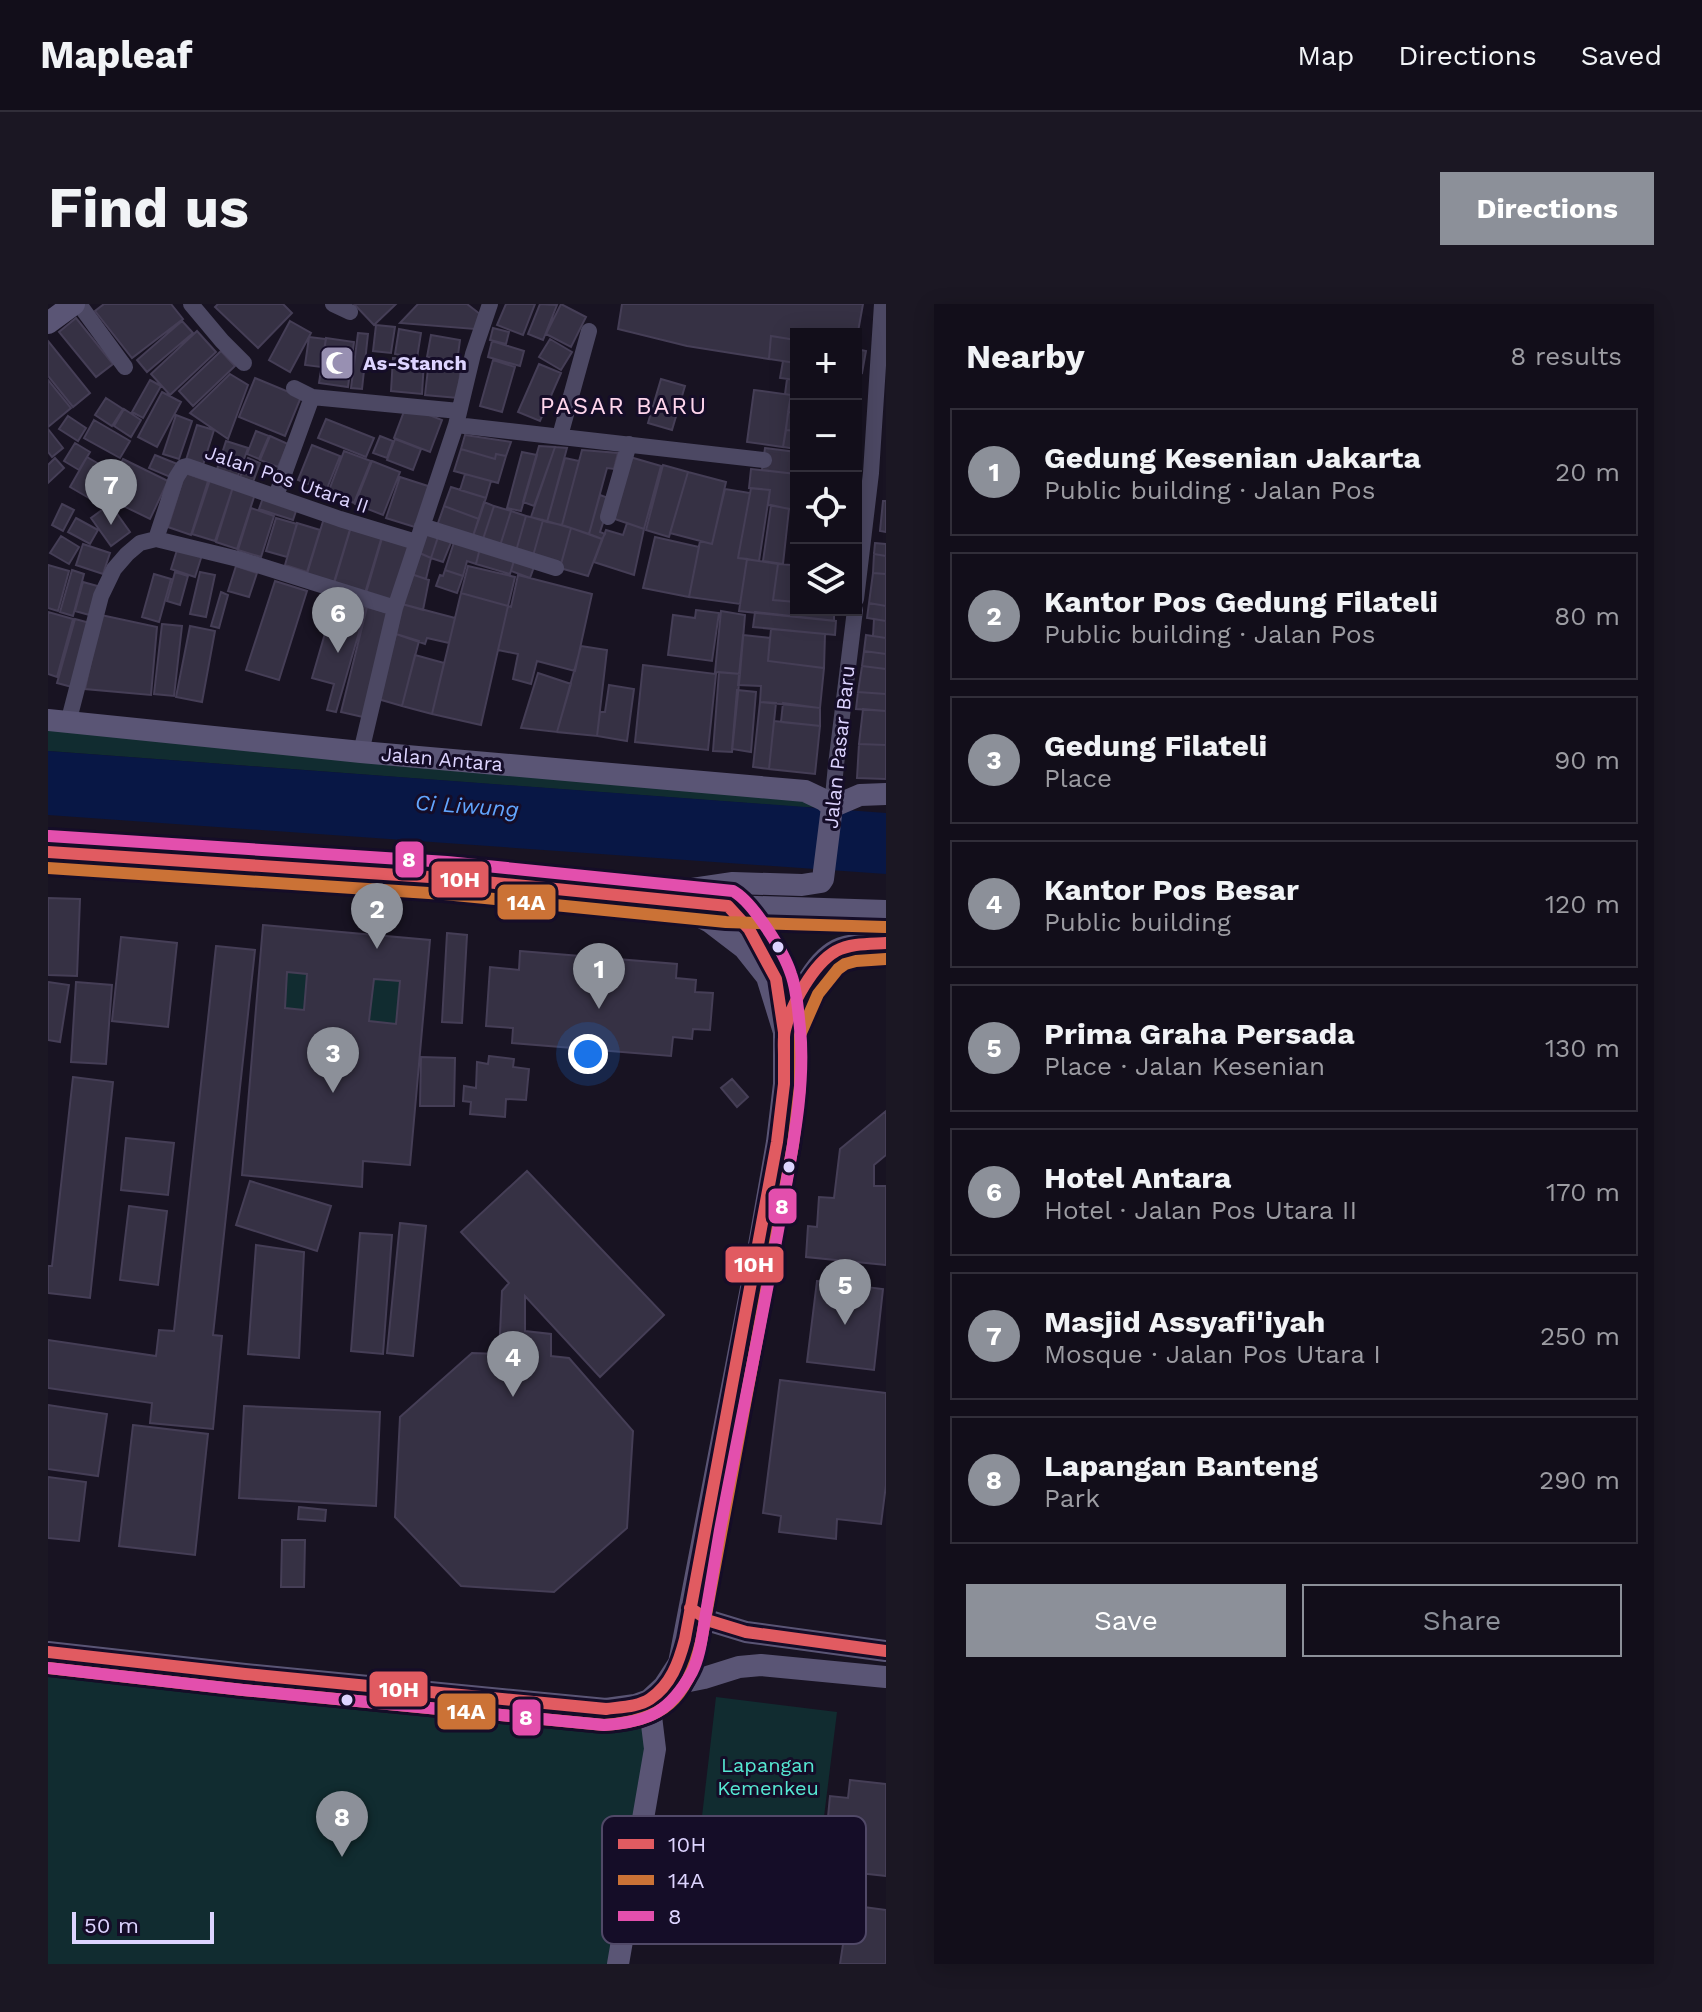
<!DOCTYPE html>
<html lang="en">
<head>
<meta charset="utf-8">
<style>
	:root { --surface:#120e1a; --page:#1b1723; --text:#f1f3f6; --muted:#9c9ca2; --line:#312e39; --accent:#8c9099 }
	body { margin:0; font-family:"Work Sans",sans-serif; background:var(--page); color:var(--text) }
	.controls { position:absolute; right:24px; top:24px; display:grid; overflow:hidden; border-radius:0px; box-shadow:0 4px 20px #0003 }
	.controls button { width:72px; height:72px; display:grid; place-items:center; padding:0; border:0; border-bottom:2px solid var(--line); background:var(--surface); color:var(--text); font:40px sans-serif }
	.scale { position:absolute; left:24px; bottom:20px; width:142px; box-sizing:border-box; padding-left:8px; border:4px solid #ddd4ff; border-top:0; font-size:22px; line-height:28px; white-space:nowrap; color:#ddd4ff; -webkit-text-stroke:6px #150d28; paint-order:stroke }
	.you { position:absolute; left:540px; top:750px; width:28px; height:28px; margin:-20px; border:6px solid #fff; border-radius:50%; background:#1a73e8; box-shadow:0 0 0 12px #1a73e833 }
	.badge { display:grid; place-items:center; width:52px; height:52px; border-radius:50%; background:var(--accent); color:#fff; font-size:26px; font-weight:700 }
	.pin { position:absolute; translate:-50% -66px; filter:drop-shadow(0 2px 4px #0008) }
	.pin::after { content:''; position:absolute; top:42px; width:28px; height:24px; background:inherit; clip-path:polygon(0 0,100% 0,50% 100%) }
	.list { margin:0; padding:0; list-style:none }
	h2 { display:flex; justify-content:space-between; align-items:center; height:104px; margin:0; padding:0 32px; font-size:34px }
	h2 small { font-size:26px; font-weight:400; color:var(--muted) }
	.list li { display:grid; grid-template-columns:52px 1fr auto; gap:24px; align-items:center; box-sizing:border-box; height:128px; margin:0 16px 16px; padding:0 16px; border:2px solid var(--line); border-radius:0px }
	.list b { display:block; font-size:30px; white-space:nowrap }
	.list p { margin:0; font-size:26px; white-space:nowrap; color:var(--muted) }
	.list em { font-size:26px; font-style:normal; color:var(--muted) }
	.actions { display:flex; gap:16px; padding:24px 32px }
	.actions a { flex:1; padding:18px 0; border:2px solid var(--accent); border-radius:0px; text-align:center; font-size:28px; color:var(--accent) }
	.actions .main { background:var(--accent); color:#fff }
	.icon { flex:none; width:44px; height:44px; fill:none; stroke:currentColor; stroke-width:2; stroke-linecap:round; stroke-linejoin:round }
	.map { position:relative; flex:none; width:838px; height:1660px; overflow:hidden; border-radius:0px }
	header { display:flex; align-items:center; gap:48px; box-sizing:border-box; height:112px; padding:0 40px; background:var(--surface); border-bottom:2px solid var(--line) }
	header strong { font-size:38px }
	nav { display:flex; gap:44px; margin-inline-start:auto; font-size:28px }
	.intro { display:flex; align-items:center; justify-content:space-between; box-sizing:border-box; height:192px; padding:0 48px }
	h1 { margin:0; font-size:56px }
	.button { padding:20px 36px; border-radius:0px; background:var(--accent); color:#fff; font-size:28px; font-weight:700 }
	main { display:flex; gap:48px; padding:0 48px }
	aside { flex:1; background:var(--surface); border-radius:0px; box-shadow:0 4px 20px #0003 }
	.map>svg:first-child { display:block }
</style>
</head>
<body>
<header>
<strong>Mapleaf</strong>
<nav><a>Map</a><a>Directions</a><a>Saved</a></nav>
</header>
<div class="intro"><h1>Find us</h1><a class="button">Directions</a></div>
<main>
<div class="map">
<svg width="838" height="1660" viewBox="0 0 838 1660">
	<rect width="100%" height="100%" fill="#181322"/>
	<path fill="#112c30" d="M0 416 757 487 784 503H752L0 447Z
		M239 668 259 670 256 706 237 704Z
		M326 675 352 677 348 720 321 717Z
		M0 1346 587 1401 605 1423 570 1660H0Z
		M668 1393 789 1408 771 1553 651 1538Z"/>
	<path fill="#081745" d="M0 447 838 509V570L0 511Z"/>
	<path fill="#363144" stroke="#453e56" stroke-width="2" fill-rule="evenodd" d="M56 0H123L135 15 84 54 47 7Z
		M170 0H235L244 9 210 44 167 3Z
		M306 0H348L326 21Z
		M370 0H419L432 10 427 25 352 19Z
		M458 0H487L475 31 449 21Z
		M492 0 509 1 495 36 480 30Z
		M513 0 538 13 523 43 498 30Z
		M574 0H815L808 39V30H748V36L723 32 721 55 639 42 570 25Z
		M28 14 65 60 48 73 11 28Z
		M134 17 145 29 99 68 89 56Z
		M242 17 263 29 242 68 221 56Z
		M328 21 347 23 343 49 325 47Z
		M445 24 461 28 458 40 442 36Z
		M351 25 373 29 369 54 347 50Z
		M149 27 168 48 122 91 103 70Z
		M310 29 320 30 314 85 303 84Z
		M383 31 412 36 409 58 379 53Z
		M723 32 748 36V59L721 55Z
		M261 33 278 35 273 63 257 61Z
		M278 34 306 38 300 83 271 79Z
		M502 35 524 48 513 66 491 53Z
		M0 37 42 89 25 103 0 72Z
		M444 37 476 47 472 62 440 53Z
		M808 45 818 47 814 69 808 68Z
		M173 47 187 62 145 102 131 87Z
		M345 54 376 57 374 90 343 87Z
		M381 56 413 59 410 94 377 91Z
		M445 56 467 63 454 108 432 102Z
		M735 57 748 59V76L732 74Z
		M491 60 513 69 492 117 470 108Z
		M182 70 200 81 180 135 142 109Z
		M207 74 253 93 237 132 191 113Z
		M613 75 637 82 624 126 600 119Z
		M739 75 748 76V92L737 90Z
		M0 76 23 104 0 123Z
		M102 76 113 82 95 114 84 108Z
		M706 86 743 91 735 143 699 138Z
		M114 88 133 98 109 143 90 133Z
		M743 91 748 92V109L740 108Z
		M58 94 75 105 64 122 47 111Z
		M358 102 394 116 382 148 346 134Z
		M76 105 93 116 83 133 66 122Z
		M740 108 748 109V127L738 126Z
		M128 111 144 117 131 155 115 150Z
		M20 112 38 124 30 137 11 125Z
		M278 115 326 134 318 153 270 134Z
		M46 116 82 137 72 154 36 134Z
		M149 121 166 126 155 161 138 156Z
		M0 125 15 144 4 153 0 148Z
		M738 126 748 127V145L735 143Z
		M208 127 221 132 211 155 199 150Z
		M417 131 463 138 458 152 448 150 447 155 413 145Z
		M222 132 240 140 230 163 212 156Z
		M332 132 345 137 339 154 325 149Z
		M347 135 373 145 365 166 339 156Z
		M178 137 200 144 190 172 169 165Z
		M27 139 42 148 31 166 16 157Z
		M264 141 292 152 278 187 250 176Z
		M491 142 507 143 486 202 475 198Z
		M507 143 519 144 499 218 483 213Z
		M717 144 748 148V170L714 166Z
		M413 145 447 155 448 150 458 152 450 179 406 167Z
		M534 146 570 149 566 165 559 164 541 230 514 221Z
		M296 147 323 157 306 199 280 189Z
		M474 148 489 151 473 207 459 204Z
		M107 151 132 161 127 175 101 164Z
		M39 153 63 167 46 197 22 183Z
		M582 153 613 162 596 225 564 214Z
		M7 154 16 164 0 179V161Z
		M200 154 212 159 205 178 192 173Z
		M517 154 531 157 514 221 499 218Z
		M75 155 120 177 102 215 57 193Z
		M324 157 352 168 335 211 307 200Z
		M615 161 640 168 621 233 598 226Z
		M703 165 748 170V206L720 201 722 186 701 184Z
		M640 168 678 178 664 240 622 229Z
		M137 169 160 177 143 231 120 223Z
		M417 170 443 177 438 194 412 186Z
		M352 173 383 183 370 224 338 214Z
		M162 176 185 183 167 237 144 230Z
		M185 183 207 190 189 245 168 238Z
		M403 183 438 194 431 215 396 202Z
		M703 184 722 186 711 257 690 254Z
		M677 185 702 189 690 254 699 255 692 300 641 293 652 237 664 240Z
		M216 191 250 201 245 216 211 205Z
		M552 191 563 195 552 228 557 230 554 235 541 230Z
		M835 197H838V228L832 227Z
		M436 198 446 202 434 238 424 235Z
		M14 200 26 206 15 227 4 221Z
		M62 200 82 228 63 242 43 214Z
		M723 201 741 205 735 260 715 257Z
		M396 202 431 215 424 235 389 222Z
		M446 202 463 207 451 245 434 238Z
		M203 204 226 212 213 253 190 246Z
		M463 207 478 212 468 247 452 242Z
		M748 209V256L743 255Z
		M478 212 495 216 485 252 468 247Z
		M28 214 50 226 42 240 20 228Z
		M228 214 249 220 239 253 218 247Z
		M276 214 303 222 286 278 259 270Z
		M495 216 523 224 513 260 485 252Z
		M249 219 272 226 259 268 237 261Z
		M579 219 596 225 586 271 546 258 558 226 575 231Z
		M303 223 334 232 317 289 286 280Z
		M375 223 391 230 383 254 367 247Z
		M523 224 554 235 540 272 512 264Z
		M391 230 404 236 395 258 383 254Z
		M335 231 366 240 349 298 318 289Z
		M13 232 31 243 21 260 2 249Z
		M607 233 651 243 641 293 595 284Z
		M407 235 432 244 428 260 419 257 415 272 397 266Z
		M827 239 838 240V252L826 250Z
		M35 240 62 249 55 270 28 261Z
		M130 243 154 251 147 273 123 265Z
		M432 244 467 253 462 270 428 260Z
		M367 247 383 254 378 275 360 269Z
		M826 250 838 252V270L825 269Z
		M467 253 487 260 482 274 463 267Z
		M699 255 730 260 725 296 748 298V306H786V317L691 307Z
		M743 255 748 256V298L725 296 730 260 743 261Z
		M0 261 21 267 10 307 0 304Z
		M188 262 209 269 201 293 180 287Z
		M420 262 467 273 460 302 413 289Z
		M24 266 36 270 25 312 12 308Z
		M397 266 415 272 409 289 388 282 392 271 395 272Z
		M127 268 140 272 132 301 119 297Z
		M152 268 167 271 158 313 142 310Z
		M360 269 381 276 375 306 354 300Z
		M825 269 838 270V302L821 299Z
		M106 270 123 275 111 318 94 313Z
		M470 271 544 290 527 367 489 357 483 380 465 375 470 350 450 346 460 302 463 303Z
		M227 277 259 287 231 376 198 366Z
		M35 278 53 283 45 312 27 307Z
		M173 288 180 291 171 324 163 322Z
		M413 289 460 302 433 421 384 410Z
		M287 295 318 304 288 408 279 406 286 380 264 374Z
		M821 299 838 302V317L819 314Z
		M354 300 407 314 401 339 379 334 377 340 348 330Z
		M319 303 341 309 315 413 293 408Z
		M648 306 671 309 664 357 620 351 625 311 647 314Z
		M673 307 697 311 692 370 667 368Z
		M0 308 25 315 9 373 0 370Z
		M707 308 788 317 787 331 705 323Z
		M53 311 109 323 103 391 37 385Z
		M27 315 42 319 24 383 9 379Z
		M826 315 838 317V334L825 332Z
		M114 320 134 322 126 392 106 390Z
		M142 322 167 327 154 398 128 393Z
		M723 325 777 330 776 364 720 357Z
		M348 330 371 337 354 402 330 395Z
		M695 331 722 334 720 357 776 364 772 404 712 398 713 382 690 381Z
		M818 331 838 334V350L816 347Z
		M533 342 559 346 549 432 509 428Z
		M816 347 838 350V365L814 362Z
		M367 351 396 359 384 410 354 402Z
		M595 361 668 370 660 446 587 438Z
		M814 362 838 365V390L810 388Z
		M671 368 692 370 684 448 665 447Z
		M490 369 523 380 509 428 473 424Z
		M561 381 586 385 579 437 549 432 552 408H557Z
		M689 386 708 388 703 448 684 445Z
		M810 388 838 390V407L808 405Z
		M712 398 728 399 721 465 705 463Z
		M735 399 772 404V422L733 418Z
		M815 405 838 407V441L811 440Z
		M726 417 772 422 767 470 721 465Z
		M811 440 838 441V475L809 474Z
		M0 594 32 595 29 672 0 671Z
		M724 617 746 666 733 672 710 624Z
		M215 621 382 636 362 861 315 857 314 883 194 871ZM239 668 259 670 256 706 237 704ZM326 675 352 677 348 720 321 717Z
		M399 629 419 631 414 719 394 718Z
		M73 633 129 639 120 723 64 717Z
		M168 642 207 646 165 1031 174 1032 165 1125 102 1119 104 1099 0 1084V1036L108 1052 111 1026 126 1027Z
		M472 647 629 660 628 674 648 676 647 688 665 689 662 726 645 725 644 735 625 733 623 752 464 739 465 724 438 722 442 663 471 666Z
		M0 678 21 681 12 738 0 736Z
		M28 678 64 681 58 760 23 758Z
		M441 752 466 755 465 763 481 765 478 796 458 795 457 813 422 810 423 798 415 797 416 782 428 784 429 758 440 760Z
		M373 753 407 754 406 802H372Z
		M25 773 65 778 42 994 0 989V962H4Z
		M684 775 700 793 689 803 673 784Z
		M838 807V851L826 861V882H838V961L758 953 760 922 769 923 771 893 786 894 792 845Z
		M78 834 126 839 120 891 73 886Z
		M479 867 616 1011 552 1073 477 992V1027L503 1030V1052L521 1054 585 1127 579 1224 506 1288 413 1282 347 1213 352 1113 424 1049 451 1050 454 987 461 979 413 928Z
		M202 877 283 902 269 947 188 921Z
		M81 902 119 907 110 981 72 976Z
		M352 919 378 922 365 1052 339 1049Z
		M312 929 344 931 335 1050 303 1047Z
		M208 941 256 948 251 1054 200 1050Z
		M769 977 835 985 826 1066 759 1058Z
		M732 1076 838 1089V1181L833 1220 789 1215 788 1235 731 1228 733 1212 715 1209Z
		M0 1101 59 1110 50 1172 0 1165Z
		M196 1102 332 1108 328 1202 191 1194Z
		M85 1121 160 1130 147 1251 71 1242Z
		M0 1173 38 1178 31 1237 0 1234Z
		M251 1203 278 1206 277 1217 250 1215Z
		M234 1236H257L256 1283H233Z
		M802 1476 838 1480V1572L793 1567 796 1547 777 1544 782 1492 800 1494Z
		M801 1601 838 1606V1660H792Z"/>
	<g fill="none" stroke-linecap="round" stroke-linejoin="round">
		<path stroke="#363043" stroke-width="16" stroke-dasharray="16 8" stroke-linecap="butt" d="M716 156 748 160
			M808 167H810"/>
		<path stroke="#4c4863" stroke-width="16" d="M31 0 77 63
			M143 0 174 37 196 59
			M285 0 302 8
			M246 84 264 93 411 107
			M408 121 716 156
			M512 132 541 27
			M228 192 264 93
			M560 213 581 140
			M374 222 508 264
			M108 235 128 174 135 163 139 162 292 215 368 238
			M808 295 823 169 834 0
			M20 419 53 292 66 265 79 250 92 239 108 235 190 255 347 304
			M313 448 347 304 408 121 425 50 442 0
			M784 503 788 461 807 306"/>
		<path stroke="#5a5575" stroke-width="22" d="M0 19 26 0
			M0 416 313 448 757 487 776 496 784 503
			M784 503 812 491 838 490
			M0 548 163 560 397 574 680 602 838 607
			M624 588 685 579 754 581 773 578 775 575 784 503
			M736 728C748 701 764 655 793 644 807 639 823 640 838 639
			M642 1304 662 1317 698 1328 838 1347
			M0 1348 197 1370 558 1405 587 1401 601 1396 616 1382 631 1359 708 958 729 838 736 780V728L719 673 696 644 662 618 617 595
			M616 1382 656 1374 691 1363 713 1361 838 1373
			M570 1660 607 1445 601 1396"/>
		<defs>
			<path id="bus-1" d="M0 548 397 574 680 602 701 625 728 675 736 728V780L729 838 637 1335C631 1358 623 1381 602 1395 590 1403 572 1403 558 1405L197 1370 0 1348
				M736 751C736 743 735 734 737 726 743 701 765 660 788 647 803 639 822 640 838 639
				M642 1304 662 1317 698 1328 838 1347"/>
			<path id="bus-2" d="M0 564 396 590 678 618 837 623
				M0 1364 195 1386 556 1421C616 1417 639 1395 653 1338L745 841 752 782V731L770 690 790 665 797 660 808 657 838 655"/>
			<path id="bus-3" d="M0 1364 195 1386 556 1421C601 1418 622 1408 644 1368 652 1353 654 1332 657 1315 662 1285 667 1255 672 1226 692 1120 714 1016 733 910 743 850 758 785 752 724 750 707 749 686 743 670 736 648 705 598 685 587L399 558 1 532"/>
		</defs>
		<use href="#bus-1" stroke="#150d28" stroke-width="18"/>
		<use href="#bus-2" stroke="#150d28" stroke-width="18"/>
		<use href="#bus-3" stroke="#150d28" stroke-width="18"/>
		<use href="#bus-1" stroke="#e15b61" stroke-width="12"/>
		<use href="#bus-2" stroke="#cb7236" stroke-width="12"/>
		<use href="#bus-3" stroke="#e34fad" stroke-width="12"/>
	</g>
	<defs>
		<symbol id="mosque-square" viewBox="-11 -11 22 22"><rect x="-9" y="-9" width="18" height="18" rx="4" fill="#9890b2" stroke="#150d28"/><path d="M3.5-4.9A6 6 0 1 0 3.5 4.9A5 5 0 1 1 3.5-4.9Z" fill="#fff"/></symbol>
	</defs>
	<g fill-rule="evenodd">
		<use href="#mosque-square" x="269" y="39" width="40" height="40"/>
	</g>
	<g fill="#ddd4ff" stroke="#150d28" stroke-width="3">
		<circle cx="730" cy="643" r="7"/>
		<circle cx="741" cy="863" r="7"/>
		<circle cx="299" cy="1396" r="7"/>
	</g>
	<g text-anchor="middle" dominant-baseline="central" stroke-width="6" stroke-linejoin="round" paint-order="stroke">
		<g font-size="20" font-weight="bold" fill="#ddd4ff" stroke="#150d28" text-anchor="start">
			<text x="315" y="59">As-Stanch</text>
		</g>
		<g font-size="20" fill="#ddd4ff" stroke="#150d28">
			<text transform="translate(239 175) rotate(19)">Jalan Pos Utara II</text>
			<text transform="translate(791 443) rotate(-84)">Jalan Pasar Baru</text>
			<text transform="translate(394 455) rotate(5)">Jalan Antara</text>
		</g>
		<g font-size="20" fill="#56e9d3" stroke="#150d28">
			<text x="720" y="1461">Lapangan<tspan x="720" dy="23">Kemenkeu</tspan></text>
		</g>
		<g font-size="22" font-style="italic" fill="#62a6ff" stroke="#150d28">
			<text transform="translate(419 502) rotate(4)">Ci Liwung</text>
		</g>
		<g font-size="24" letter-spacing="2" fill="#ffd6ec" stroke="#150d28">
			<text x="576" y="102">PASAR BARU</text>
		</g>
	</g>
	<rect x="554" y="1512" width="264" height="128" rx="12" fill="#150d28" stroke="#514968" stroke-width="2"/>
	<rect x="570" y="1535" width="36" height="10" fill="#e15b61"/>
	<rect x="570" y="1571" width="36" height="10" fill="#cb7236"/>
	<rect x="570" y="1607" width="36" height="10" fill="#e34fad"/>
	<g font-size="22" fill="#ddd4ff">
		<text x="620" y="1548">10H</text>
		<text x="620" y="1584">14A</text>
		<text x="620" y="1620">8</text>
	</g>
	<g stroke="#150d28" stroke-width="3">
		<rect x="346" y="536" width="31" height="39" rx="8" fill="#e34fad"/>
		<rect x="382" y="556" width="60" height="39" rx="8" fill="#e15b61"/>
		<rect x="448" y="579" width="61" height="38" rx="8" fill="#cb7236"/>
		<rect x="719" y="883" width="31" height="38" rx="8" fill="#e34fad"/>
		<rect x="676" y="941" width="61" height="39" rx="8" fill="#e15b61"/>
		<rect x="320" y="1366" width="61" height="38" rx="8" fill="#e15b61"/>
		<rect x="388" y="1388" width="61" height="39" rx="8" fill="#cb7236"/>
		<rect x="463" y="1394" width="31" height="39" rx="8" fill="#e34fad"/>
	</g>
	<g font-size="22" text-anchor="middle" font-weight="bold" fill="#fff">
		<text x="361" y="563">8</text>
		<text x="412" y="583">10H</text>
		<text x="478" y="606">14A</text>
		<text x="734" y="910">8</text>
		<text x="706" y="968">10H</text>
		<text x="351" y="1393">10H</text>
		<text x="418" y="1415">14A</text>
		<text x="478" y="1421">8</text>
	</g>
</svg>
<div class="controls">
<button>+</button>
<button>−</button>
<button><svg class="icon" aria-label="locate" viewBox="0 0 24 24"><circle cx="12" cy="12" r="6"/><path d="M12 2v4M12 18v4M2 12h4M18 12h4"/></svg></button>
<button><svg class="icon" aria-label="layers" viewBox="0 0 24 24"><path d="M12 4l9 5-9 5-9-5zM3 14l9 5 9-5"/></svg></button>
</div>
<div class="scale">50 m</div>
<div class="you"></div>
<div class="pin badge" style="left:551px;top:705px">1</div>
<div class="pin badge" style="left:329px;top:645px">2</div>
<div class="pin badge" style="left:285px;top:789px">3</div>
<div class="pin badge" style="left:465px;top:1093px">4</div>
<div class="pin badge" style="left:797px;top:1021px">5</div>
<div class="pin badge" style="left:290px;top:349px">6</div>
<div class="pin badge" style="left:63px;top:221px">7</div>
<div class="pin badge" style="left:294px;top:1553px">8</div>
</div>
<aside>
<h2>Nearby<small>8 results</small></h2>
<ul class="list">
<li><span class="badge">1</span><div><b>Gedung Kesenian Jakarta</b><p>Public building · Jalan Pos</p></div><em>20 m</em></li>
<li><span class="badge">2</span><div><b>Kantor Pos Gedung Filateli</b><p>Public building · Jalan Pos</p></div><em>80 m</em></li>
<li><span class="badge">3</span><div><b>Gedung Filateli</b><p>Place</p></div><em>90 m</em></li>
<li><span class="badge">4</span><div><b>Kantor Pos Besar</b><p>Public building</p></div><em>120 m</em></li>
<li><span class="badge">5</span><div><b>Prima Graha Persada</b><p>Place · Jalan Kesenian</p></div><em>130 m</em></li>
<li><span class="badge">6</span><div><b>Hotel Antara</b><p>Hotel · Jalan Pos Utara II</p></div><em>170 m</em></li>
<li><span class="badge">7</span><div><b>Masjid Assyafi'iyah</b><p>Mosque · Jalan Pos Utara I</p></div><em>250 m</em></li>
<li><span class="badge">8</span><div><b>Lapangan Banteng</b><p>Park</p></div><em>290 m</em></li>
</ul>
<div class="actions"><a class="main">Save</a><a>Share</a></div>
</aside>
</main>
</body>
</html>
